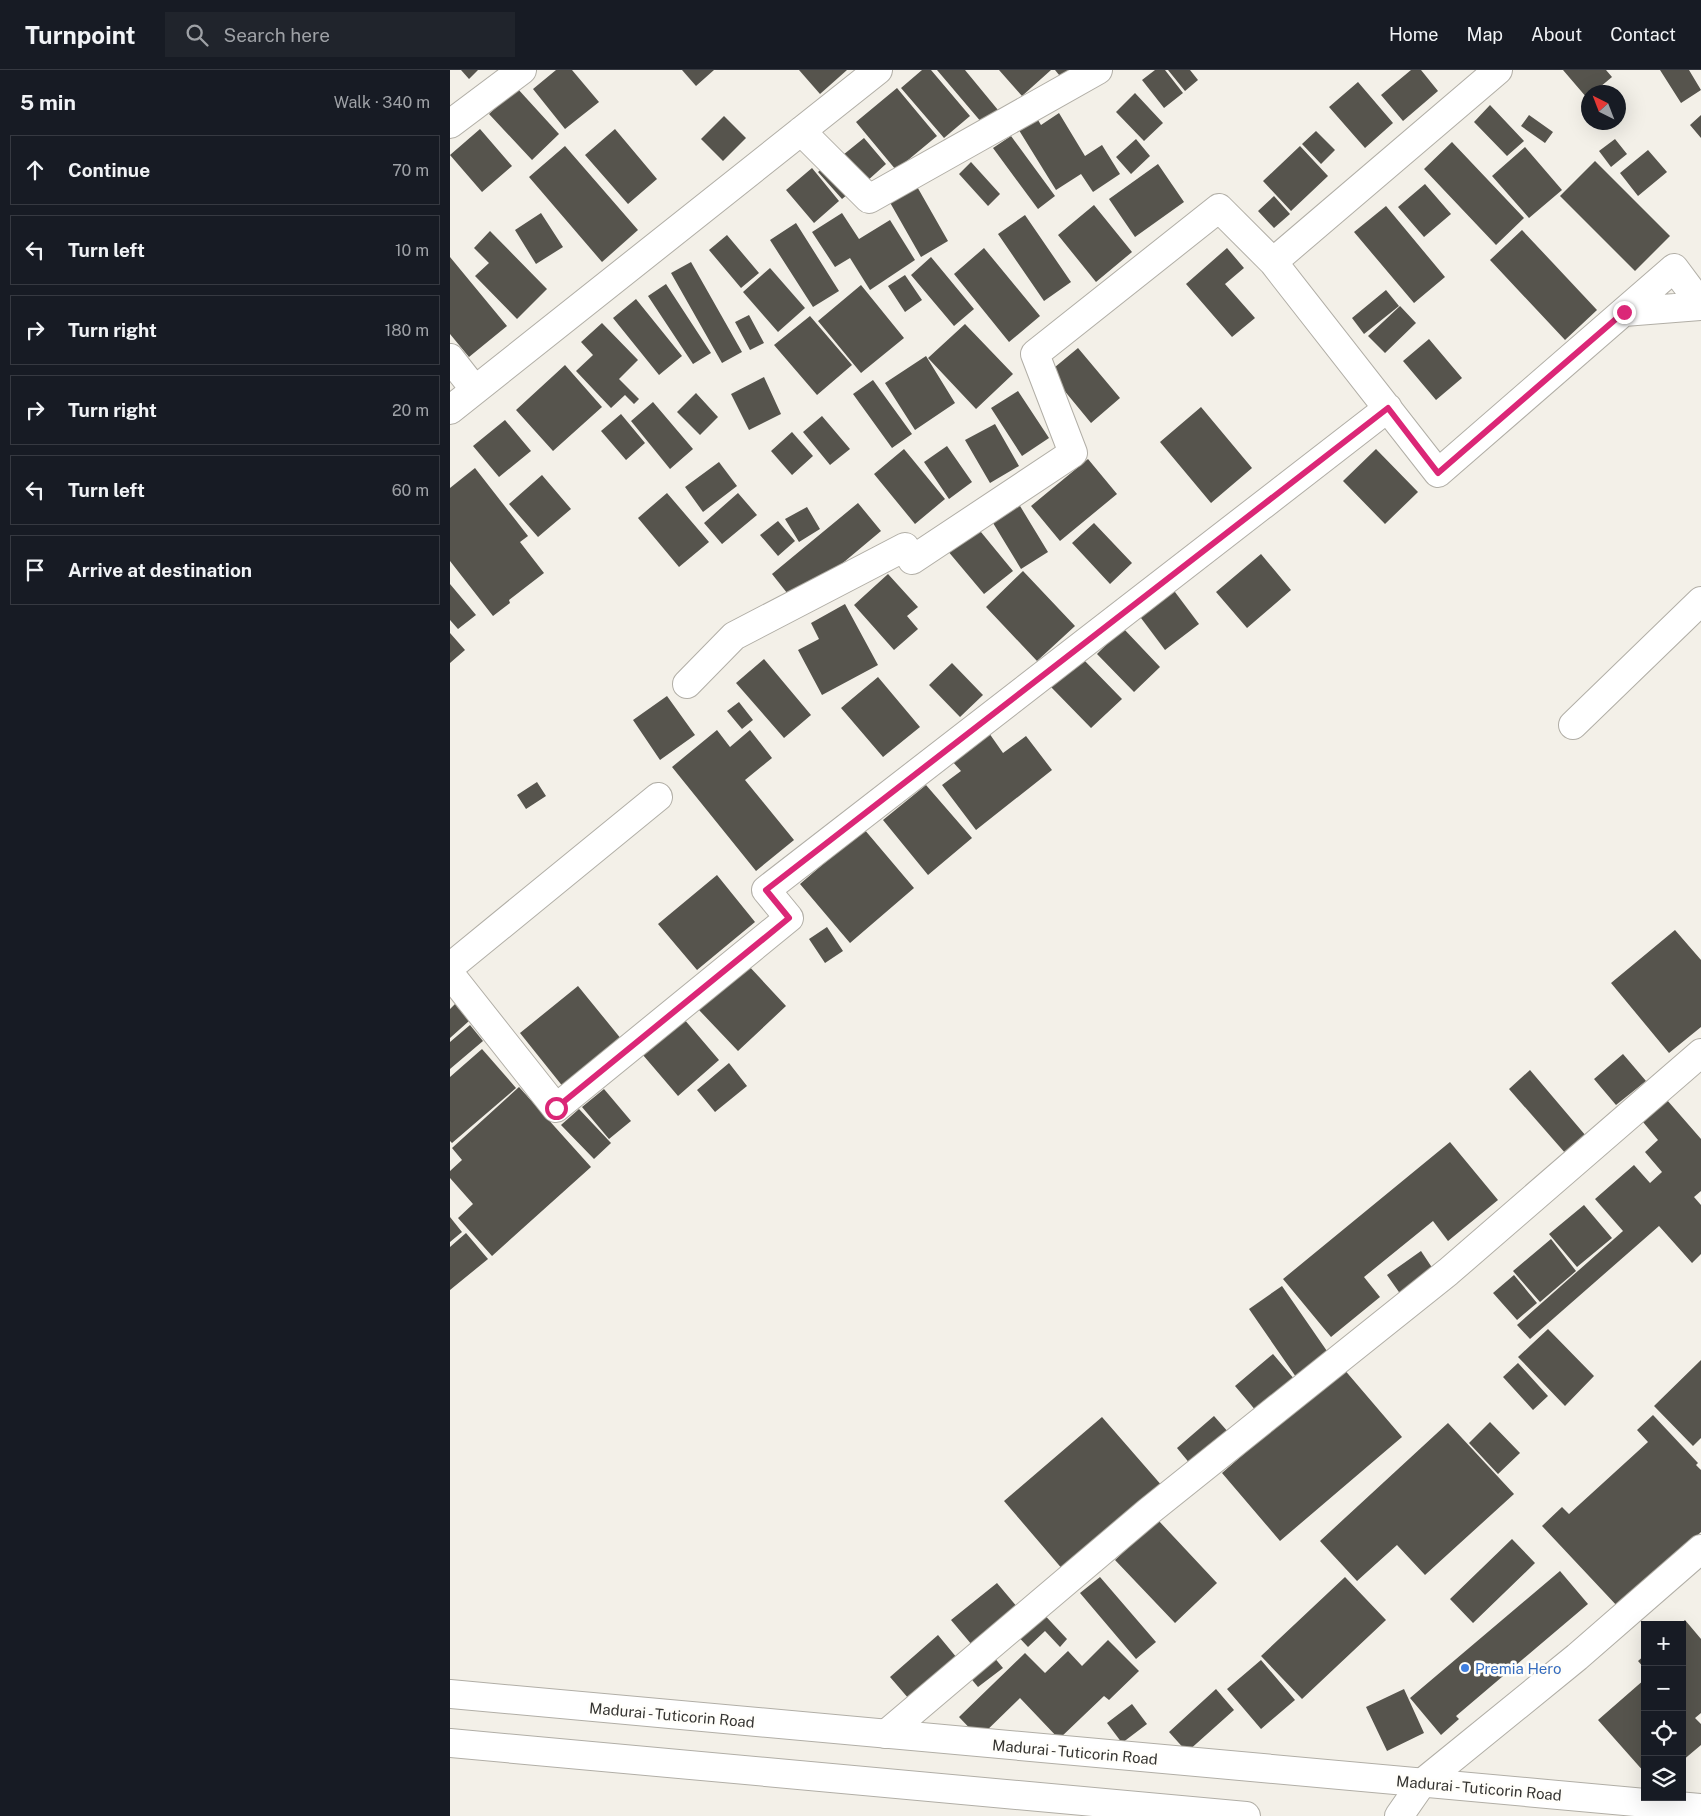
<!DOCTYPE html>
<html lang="en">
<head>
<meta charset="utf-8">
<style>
	:root { --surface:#171b24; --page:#20242c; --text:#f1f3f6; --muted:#9ea1a6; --line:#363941 }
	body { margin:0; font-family:"Public Sans",sans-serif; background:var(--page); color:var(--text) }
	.controls { position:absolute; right:15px; bottom:15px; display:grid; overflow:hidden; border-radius:0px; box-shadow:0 5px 20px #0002 }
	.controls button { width:45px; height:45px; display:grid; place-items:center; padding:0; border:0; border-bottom:1px solid var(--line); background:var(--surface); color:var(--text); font:25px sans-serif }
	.compass { position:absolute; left:1131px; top:15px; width:45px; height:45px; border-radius:50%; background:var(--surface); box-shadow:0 5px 20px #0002; rotate:318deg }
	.stop { position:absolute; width:15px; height:15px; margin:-11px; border:4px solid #db2777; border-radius:50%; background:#fff }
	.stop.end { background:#db2777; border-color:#fff; box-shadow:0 1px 5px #0008 }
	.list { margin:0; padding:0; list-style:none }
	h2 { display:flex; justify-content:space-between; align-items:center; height:65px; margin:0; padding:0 20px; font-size:21px }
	h2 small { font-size:16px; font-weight:400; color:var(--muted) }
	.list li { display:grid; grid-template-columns:32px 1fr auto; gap:15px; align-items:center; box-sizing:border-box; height:70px; margin:0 10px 10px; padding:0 10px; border:1px solid var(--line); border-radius:0px }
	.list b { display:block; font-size:19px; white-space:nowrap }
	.list em { font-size:16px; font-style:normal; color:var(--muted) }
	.icon { flex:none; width:28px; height:28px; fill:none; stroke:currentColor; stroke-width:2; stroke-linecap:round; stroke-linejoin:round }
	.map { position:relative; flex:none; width:1251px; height:1746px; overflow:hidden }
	header { display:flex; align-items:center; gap:30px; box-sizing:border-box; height:70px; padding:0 25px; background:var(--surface); border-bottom:1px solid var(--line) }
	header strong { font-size:24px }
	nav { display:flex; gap:28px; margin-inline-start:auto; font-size:18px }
	.search { width:350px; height:45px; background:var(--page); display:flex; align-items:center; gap:12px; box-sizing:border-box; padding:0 18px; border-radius:0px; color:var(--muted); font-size:19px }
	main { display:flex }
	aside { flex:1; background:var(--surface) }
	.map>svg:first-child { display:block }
</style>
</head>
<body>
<header>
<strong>Turnpoint</strong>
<div class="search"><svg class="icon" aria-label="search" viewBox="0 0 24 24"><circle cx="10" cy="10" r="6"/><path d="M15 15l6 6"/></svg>Search here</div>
<nav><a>Home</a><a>Map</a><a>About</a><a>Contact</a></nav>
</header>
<main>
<aside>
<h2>5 min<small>Walk · 340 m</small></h2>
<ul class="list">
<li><svg class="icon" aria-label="ahead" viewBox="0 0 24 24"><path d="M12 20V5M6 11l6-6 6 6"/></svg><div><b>Continue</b></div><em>70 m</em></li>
<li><svg class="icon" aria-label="left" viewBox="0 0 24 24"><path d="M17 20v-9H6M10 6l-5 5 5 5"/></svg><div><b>Turn left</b></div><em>10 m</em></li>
<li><svg class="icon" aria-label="right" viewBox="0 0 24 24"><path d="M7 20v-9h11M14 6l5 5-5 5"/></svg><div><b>Turn right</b></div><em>180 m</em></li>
<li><svg class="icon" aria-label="right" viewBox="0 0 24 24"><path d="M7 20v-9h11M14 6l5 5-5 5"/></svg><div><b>Turn right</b></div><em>20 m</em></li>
<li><svg class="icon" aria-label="left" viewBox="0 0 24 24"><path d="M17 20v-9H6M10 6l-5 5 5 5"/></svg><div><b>Turn left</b></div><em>60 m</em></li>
<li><svg class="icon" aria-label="arrive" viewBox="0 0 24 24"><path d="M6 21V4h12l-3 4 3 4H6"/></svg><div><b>Arrive at destination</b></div></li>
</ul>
</aside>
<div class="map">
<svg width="1251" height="1746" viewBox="0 0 1251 1746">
	<rect width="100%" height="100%" fill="#f3f0e8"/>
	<path fill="#56544d" d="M11 0H28L19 9Z
		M106 0H122L149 32 115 59 83 19Z
		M232 0H264L246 16Z
		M349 0H397L370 24Z
		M472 0H481L520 46 494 68 451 18Z
		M487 0H515L548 40 532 53Z
		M549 0H601L572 26Z
		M605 0H627L614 11Z
		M705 0H715L733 23 714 38 692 10Z
		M718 0H740L748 10 735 21Z
		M961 0H971L988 21 953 51 931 25Z
		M1113 0H1156L1162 7 1144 22H1138L1137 28Z
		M1210 0H1239L1251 20 1231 33Z
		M908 12 943 53 915 78 879 37Z
		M67 18 109 64 82 90 39 44Z
		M447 18 487 66 446 100 406 52Z
		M685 23 713 53 694 71 666 42Z
		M1040 35 1074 71 1057 86 1024 52Z
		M609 43 635 86 652 75 670 104 643 122 631 104 606 120 567 57 585 45 591 55Z
		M1079 45 1103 62 1095 73 1071 56Z
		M1251 45V68L1240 55Z
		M274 46 296 68 273 91 251 69Z
		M30 59 62 96 32 122 0 85Z
		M165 59 207 109 178 134 135 85Z
		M866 61 885 80 871 94 852 74Z
		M561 66 605 126 588 139 543 78Z
		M414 68 436 94 416 112 393 85Z
		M686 69 700 86 681 104 666 87Z
		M1165 69 1177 84 1161 97 1149 81Z
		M1002 72 1074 148 1046 175 974 99Z
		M115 76 188 160 152 192 79 107Z
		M850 76 878 106 841 141 813 111Z
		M1075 77 1112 120 1079 148 1042 106Z
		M1198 80 1217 102 1188 126 1170 103Z
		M1145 91 1220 166 1185 201 1110 126Z
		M380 92 404 119 392 129 368 102Z
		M521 92 550 124 538 136 509 104Z
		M708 94 734 132 685 167 659 129Z
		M362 98 389 131 364 153 336 120Z
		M465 113 498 171 471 187 438 129Z
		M975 114 1001 144 974 167 948 137Z
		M824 126 840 144 824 158 808 141Z
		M644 135 682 182 646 212 608 165Z
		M936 136 995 207 964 233 904 162Z
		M91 143 113 177 86 194 65 160Z
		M392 143 409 169 440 150 465 190 420 220 400 188 385 197 362 162Z
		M575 145 621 212 594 231 548 164Z
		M346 153 389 221 363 237 320 170Z
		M1072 160 1147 240 1115 270 1040 190Z
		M40 161 97 219 67 249 25 206 39 193 24 178Z
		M277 165 309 203 291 218 259 180Z
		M534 178 590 246 559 272 504 204Z
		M777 178 794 198 775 214 805 248 782 267 736 214Z
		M0 187 57 256 19 287 0 264Z
		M481 187 524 239 504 256 461 205Z
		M241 192 292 282 272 293 221 203Z
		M320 198 355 238 328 262 293 222Z
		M455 205 472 230 455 242 438 216Z
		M216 214 261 283 243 294 198 226Z
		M411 215 454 268 411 303 368 251Z
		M936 220 949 236 914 264 902 248Z
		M186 229 232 286 209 305 163 248Z
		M950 236 966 253 935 283 918 266Z
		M299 245 314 273 300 280 285 252Z
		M360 246 402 295 367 325 324 275Z
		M152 253 188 290 169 309 189 329 184 334 175 325 161 338 126 301 143 285 131 272Z
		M515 254 563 304 526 339 478 288Z
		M979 269 1012 308 986 330 953 291Z
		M628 278 670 328 641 353 599 302Z
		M476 286 505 333 465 360 435 313Z
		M115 295 152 337 103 381 66 340Z
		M314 307 331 344 299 360 281 324Z
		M423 310 462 364 442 378 403 324Z
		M568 321 599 368 572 386 541 338Z
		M246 323 268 347 250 365 227 342Z
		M203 332 243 379 220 399 181 351Z
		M751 337 802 398 761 433 710 372Z
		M171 344 195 373 176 390 151 361Z
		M372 346 400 379 380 395 353 362Z
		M55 350 81 381 49 407 23 376Z
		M545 354 569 396 540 413 515 370Z
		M342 362 363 386 342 405 321 381Z
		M497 376 522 412 499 429 474 392Z
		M454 379 495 429 465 454 424 404Z
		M926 379 968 422 935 454 893 411Z
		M638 389 667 424 610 471 581 436Z
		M269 392 287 416 253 442 235 417Z
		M25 398 78 466 70 472 94 503 59 530 60 533 43 546 0 491V418Z
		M92 405 121 439 88 467 59 434Z
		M217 423 259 472 229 497 188 448Z
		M288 423 307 445 272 474 254 453Z
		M567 431 598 482 571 499 540 448Z
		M408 433 431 461 345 533 322 504Z
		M357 437 370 459 349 472 335 449Z
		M328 451 345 471 328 486 310 465Z
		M644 453 682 493 660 514 622 473Z
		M526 456 563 501 534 524 497 480Z
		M811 484 841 520 797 558 766 522Z
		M573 501 625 556 587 591 536 537Z
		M438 504 468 537 457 546 468 559 444 580 404 535Z
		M0 514 26 545 8 559 0 550Z
		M719 514 749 554 715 580 685 540Z
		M395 534 428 595 372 625 348 580 369 569 361 553Z
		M673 558 710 597 684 622 647 584Z
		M0 563 15 580 0 593Z
		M632 588 672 629 641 658 601 617Z
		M314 589 361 645 334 668 286 613Z
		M502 593 533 625 510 647 479 615Z
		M428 607 470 657 433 687 391 638Z
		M217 626 245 665 210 690 183 650Z
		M289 632 303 650 292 659 277 641Z
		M267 660 280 677 300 660 322 688 295 710 344 770 306 801 222 697Z
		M539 663 553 683 576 666 602 700 526 760 492 715 511 701 502 691Z
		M87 712 96 726 76 739 67 725Z
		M476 715 522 768 478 805 433 750Z
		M414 759 464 818 400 873 350 814Z
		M267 805 305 852 247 900 208 854Z
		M377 857 393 881 375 893 359 869Z
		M1225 860 1251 890V957L1219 983 1161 913Z
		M297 894 336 936 288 981 249 940Z
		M128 916 172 970 114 1018 70 963Z
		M5 934 19 951 0 968V939Z
		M228 942 269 990 228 1026 187 978Z
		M20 955 33 971 0 999V972Z
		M32 979 66 1018 2 1073 0 1071V1007Z
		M1173 984 1196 1011 1166 1035 1144 1009Z
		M279 993 297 1016 265 1042 247 1020Z
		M1080 1000 1136 1066 1116 1084 1059 1019Z
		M69 1017 141 1097 42 1186 8 1148 23 1134 0 1108V1101L12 1090 2 1078Z
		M154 1019 181 1051 159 1069 132 1037Z
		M1217 1030 1251 1069V1121L1244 1127 1251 1135V1184L1242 1193 1209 1156 1080 1269 1067 1255 1173 1161 1145 1129 1184 1095 1200 1113 1212 1102 1195 1082 1208 1070 1193 1052Z
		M129 1039 161 1073 144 1089 111 1055Z
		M1000 1072 1048 1130 998 1171 983 1151 914 1207 930 1227 881 1267 833 1209Z
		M1134 1135 1162 1168 1127 1197 1099 1164Z
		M0 1147 12 1162 0 1172Z
		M16 1163 38 1189 0 1220V1177Z
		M1101 1169 1126 1201 1090 1232 1063 1201Z
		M971 1181 985 1202 951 1225 937 1205Z
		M1064 1205 1087 1233 1067 1250 1043 1223Z
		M832 1216 879 1284 846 1307 799 1239Z
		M1098 1259 1144 1306 1115 1336 1068 1287Z
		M823 1284 845 1310 807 1342 785 1316Z
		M1251 1290V1368L1243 1376 1204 1336Z
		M1068 1293 1098 1326 1083 1340 1053 1307Z
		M893 1298 952 1367 830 1471 772 1403Z
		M1203 1345 1248 1393 1246 1395 1251 1400V1462L1169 1538 1092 1456 1112 1437 1119 1444 1198 1372 1187 1360Z
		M764 1346 779 1363 741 1395 727 1378Z
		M652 1347 713 1417 614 1501 554 1431Z
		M1040 1352 1070 1383 1048 1404 1019 1373Z
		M998 1353 1064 1424 975 1505 947 1475 907 1511 870 1471Z
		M708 1450 767 1513 725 1553 665 1490Z
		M1062 1469 1085 1493 1023 1553 1000 1529Z
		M1110 1501 1138 1534 1006 1646 1009 1649 991 1665 960 1628Z
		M650 1507 706 1572 686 1589 630 1523Z
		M895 1507 936 1550 852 1629 811 1586Z
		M547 1513 568 1538 522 1575 501 1550Z
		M588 1538 617 1569 610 1577 595 1561 578 1577 564 1562Z
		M1235 1550 1251 1569V1643L1245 1648 1251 1654V1675L1232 1691V1555H1229Z
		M488 1565 507 1588 459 1629 440 1607Z
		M658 1570 689 1601 659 1630 654 1626 609 1669 570 1628 529 1668 509 1647 575 1583 595 1603 618 1581 632 1596Z
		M1195 1585V1599L1188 1591Z
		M543 1586 553 1598 528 1617 518 1605Z
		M811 1590 845 1630 811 1659 777 1619Z
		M1195 1609V1703L1148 1650Z
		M766 1619 784 1640 737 1682 719 1662Z
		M954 1619 974 1663 937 1681 916 1637Z
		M682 1634 697 1654 672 1673 657 1653Z"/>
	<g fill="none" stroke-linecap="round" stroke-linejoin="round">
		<defs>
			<path id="street" d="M1048 0 823 192 988 403 1224 198 1251 234
				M0 54 72 0
				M351 61 419 129 648 0
				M1174 242 1251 236
				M0 288 25 320
				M0 340 428 0
				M237 614 284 566 455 477 462 490 623 383 585 284 769 138 823 192
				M1123 655 1251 531
				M0 897 208 727
				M0 904 106 1038 339 848 316 820 938 338
				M436 1664 698 1442 998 1202 1251 983"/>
			<path id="secondary" d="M949 1746 972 1713 1127 1587 1251 1479"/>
			<path id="primary" d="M0 1624 1251 1738
				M0 1673 796 1746"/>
		</defs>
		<use href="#street" stroke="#b1aea6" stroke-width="30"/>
		<use href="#secondary" stroke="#b1aea6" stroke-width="30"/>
		<use href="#primary" stroke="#b1aea6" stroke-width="30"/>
		<use href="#street" stroke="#fff" stroke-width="28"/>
		<use href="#secondary" stroke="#fff" stroke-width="28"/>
		<use href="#primary" stroke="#fff" stroke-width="28"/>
	</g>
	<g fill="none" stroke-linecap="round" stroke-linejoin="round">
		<path stroke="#db2777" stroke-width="6" d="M106 1038 339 848 316 820 938 338 988 403 1174 242"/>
	</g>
	<circle fill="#3f7fe0" stroke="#fffefa" stroke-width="2" cx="1015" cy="1598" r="5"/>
	<g text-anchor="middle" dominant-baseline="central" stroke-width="5" stroke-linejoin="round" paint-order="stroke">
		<g font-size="15" fill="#366cbe" stroke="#fffefa" text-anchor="start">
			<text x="1025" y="1598">Premia Hero</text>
		</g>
		<g font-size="15" fill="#363532" stroke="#fffefa">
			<text transform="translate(222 1645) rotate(5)">Madurai - Tuticorin Road</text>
			<text transform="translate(625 1682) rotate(5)">Madurai - Tuticorin Road</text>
			<text transform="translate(1029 1718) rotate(5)">Madurai - Tuticorin Road</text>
		</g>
	</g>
</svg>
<div class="controls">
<button>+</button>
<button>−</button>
<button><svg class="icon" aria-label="locate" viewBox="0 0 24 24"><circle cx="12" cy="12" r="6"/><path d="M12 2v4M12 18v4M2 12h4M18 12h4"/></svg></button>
<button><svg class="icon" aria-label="layers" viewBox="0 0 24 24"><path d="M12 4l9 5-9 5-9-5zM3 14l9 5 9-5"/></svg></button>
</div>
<svg class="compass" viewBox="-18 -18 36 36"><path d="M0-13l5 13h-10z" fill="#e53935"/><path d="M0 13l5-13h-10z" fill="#9ea1a6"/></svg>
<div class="stop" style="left:106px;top:1038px"></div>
<div class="stop end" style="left:1174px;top:242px"></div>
</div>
</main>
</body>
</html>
